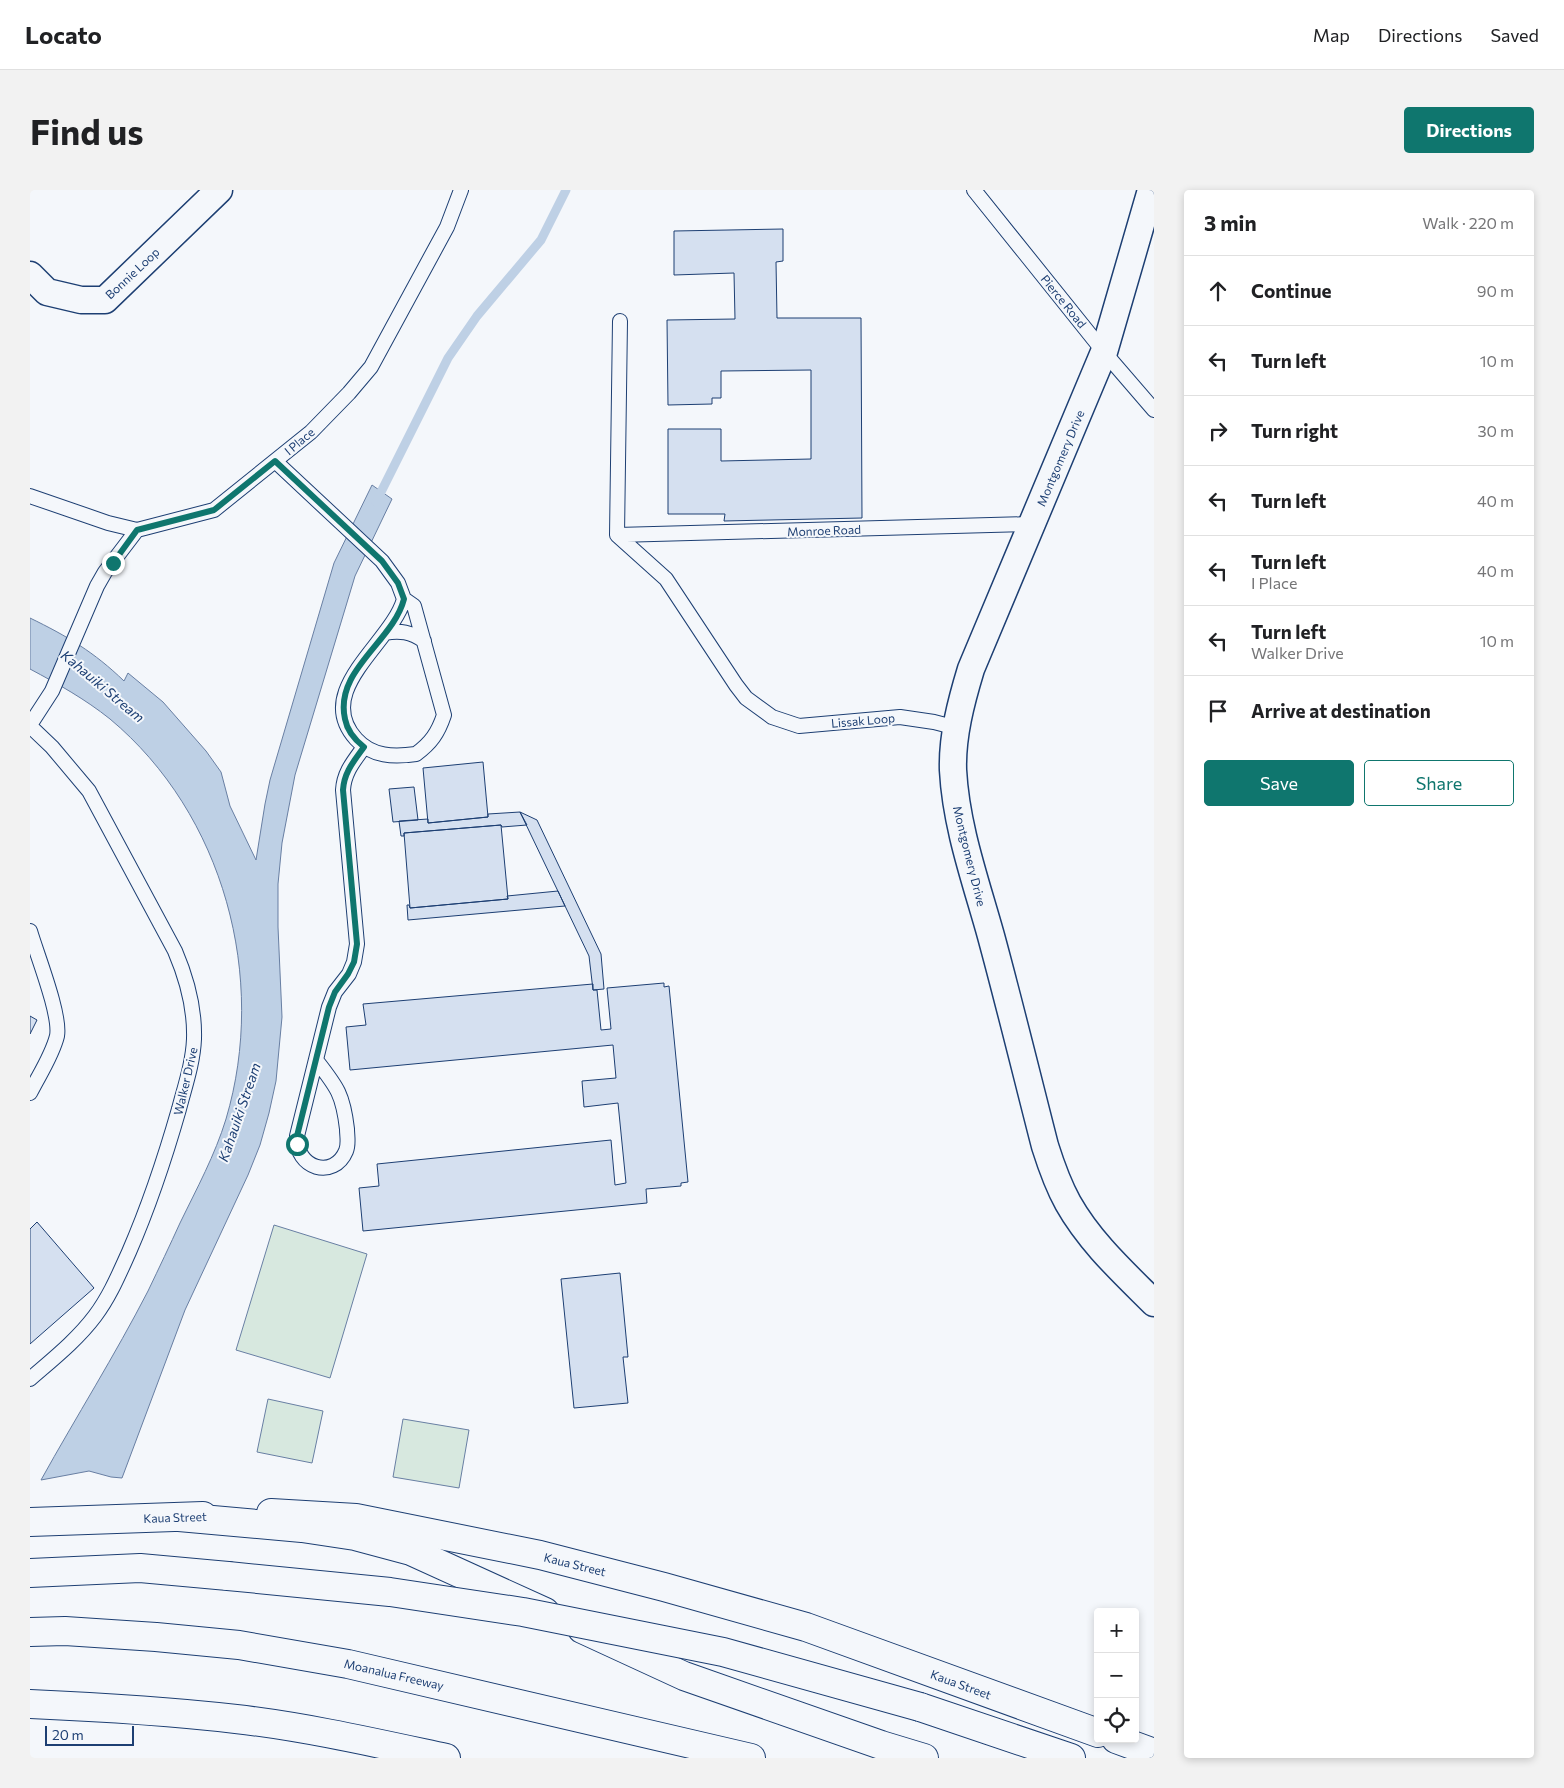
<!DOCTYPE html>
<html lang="en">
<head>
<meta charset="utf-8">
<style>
	:root { --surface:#fff; --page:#f2f2f2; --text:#202124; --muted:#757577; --line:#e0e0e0; --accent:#0f766e }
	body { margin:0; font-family:Commissioner,sans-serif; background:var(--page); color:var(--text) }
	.controls { position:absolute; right:15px; bottom:15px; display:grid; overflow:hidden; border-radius:5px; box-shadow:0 2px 8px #0003 }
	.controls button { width:45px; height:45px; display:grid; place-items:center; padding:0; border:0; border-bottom:1px solid var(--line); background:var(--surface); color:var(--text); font:25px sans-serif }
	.scale { position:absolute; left:15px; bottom:12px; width:89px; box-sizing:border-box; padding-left:5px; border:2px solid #1d3f73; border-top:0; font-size:14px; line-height:18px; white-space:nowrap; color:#1d3f73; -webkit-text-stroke:4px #f4f7fb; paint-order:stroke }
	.stop { position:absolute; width:15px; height:15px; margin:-11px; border:4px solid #0f766e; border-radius:50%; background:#fff }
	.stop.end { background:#0f766e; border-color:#fff; box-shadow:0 1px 5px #0008 }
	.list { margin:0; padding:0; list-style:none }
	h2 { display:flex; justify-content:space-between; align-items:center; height:65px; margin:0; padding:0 20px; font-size:21px }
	h2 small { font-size:16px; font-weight:400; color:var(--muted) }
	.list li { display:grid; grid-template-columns:32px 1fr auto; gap:15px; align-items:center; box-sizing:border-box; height:70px; padding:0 20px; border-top:1px solid var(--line) }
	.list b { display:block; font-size:19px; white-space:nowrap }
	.list p { margin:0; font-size:16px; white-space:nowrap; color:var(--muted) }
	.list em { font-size:16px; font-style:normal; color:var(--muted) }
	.actions { display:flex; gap:10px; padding:15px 20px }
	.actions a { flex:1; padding:11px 0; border:1px solid var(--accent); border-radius:5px; text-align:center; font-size:18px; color:var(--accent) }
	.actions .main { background:var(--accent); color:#fff }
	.icon { flex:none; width:28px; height:28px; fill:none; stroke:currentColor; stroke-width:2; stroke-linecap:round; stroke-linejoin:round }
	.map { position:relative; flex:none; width:1124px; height:1568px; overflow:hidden; border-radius:5px }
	header { display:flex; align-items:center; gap:30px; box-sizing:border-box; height:70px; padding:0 25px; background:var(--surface); border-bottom:1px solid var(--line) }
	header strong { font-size:24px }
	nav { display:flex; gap:28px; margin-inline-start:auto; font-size:18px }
	.intro { display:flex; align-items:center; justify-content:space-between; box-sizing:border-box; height:120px; padding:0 30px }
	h1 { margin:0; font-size:35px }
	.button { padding:12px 22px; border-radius:5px; background:var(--accent); color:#fff; font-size:18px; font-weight:700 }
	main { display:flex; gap:30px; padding:0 30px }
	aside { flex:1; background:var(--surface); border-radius:5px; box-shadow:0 2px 8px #0003 }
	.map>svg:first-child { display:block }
</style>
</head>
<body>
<header>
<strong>Locato</strong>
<nav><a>Map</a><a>Directions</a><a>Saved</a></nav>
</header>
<div class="intro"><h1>Find us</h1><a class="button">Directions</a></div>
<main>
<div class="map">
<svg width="1124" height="1568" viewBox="0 0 1124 1568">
	<rect width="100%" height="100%" fill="#f4f7fb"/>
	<path fill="#d7e8df" stroke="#687fa3" d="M244 1035 337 1064 300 1188 206 1160Z
		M238 1209 293 1221 282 1273 227 1262Z
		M373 1229 439 1240 429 1298 363 1287Z"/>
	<path fill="#bed0e5" stroke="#687fa3" d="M342 295 362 309 325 386 265 585 252 653 248 694V737L252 827 246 891 239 923 230 955 218 985 155 1120 92 1288 81 1287 59 1281 11 1290C46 1227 85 1165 118 1101 129 1078 140 1055 150 1033 167 998 185 965 196 929 238 788 194 624 80 529 55 509 28 494 0 479V428C37 446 64 462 94 491L98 483 133 512 176 561 191 582 200 616 226 670 235 614 240 590 304 373Z"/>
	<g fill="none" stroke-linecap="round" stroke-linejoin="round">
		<path stroke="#bed0e5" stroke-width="9" d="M346 312 418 168 447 126 511 50 536 0"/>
	</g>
	<path fill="#d5e0f0" stroke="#1d3f73" d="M753 39V71L746 72 747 128H831L832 328 694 331 695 324H638V239H691V271L781 269V180L691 181V208H682V214L638 215 637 130 705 129 704 83 644 85V41Z
		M453 572 458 627 398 633 393 578Z
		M384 597 388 630 363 632 359 599Z
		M490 622 507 630 571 764 574 799 563 800 559 766Z
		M490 622 497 635 472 637 471 635 374 643V646H371L369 631 398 629V633L458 627V624Z
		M471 635 478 709 380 718 374 643Z
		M528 701 535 716 378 730 377 715H379L380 718 478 709 477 706Z
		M634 793V797L639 796 658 992 651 993V996L616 999 617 1013 333 1041 329 998 349 996 347 974 581 950 585 995 596 993 588 913 554 917 552 891 586 888 583 855 320 880 316 837 336 835 333 814 563 794V800H567L571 840 581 839 577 798Z
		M0 826 7 830 0 844Z
		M7 1032 64 1098 0 1154V1039Z
		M590 1083 598 1167H593L598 1213 544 1218 531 1089Z"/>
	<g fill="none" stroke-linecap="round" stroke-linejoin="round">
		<defs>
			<path id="service" d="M944 0 1074 162 1124 220
				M590 131 587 345 636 389 706 495 716 508 742 527 769 536 870 527 904 532 927 538
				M245 271 352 371 368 393 374 409C362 453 282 500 326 549 342 567 364 567 386 564 401 553 408 543 414 525L384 416 374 409
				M0 306 78 333 107 340 184 320 281 242 319 203 341 177 417 37 431 0
				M587 345 1002 334
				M355 443C370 440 381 442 394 451
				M0 535 22 501 67 396 75 382 107 340
				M0 536 22 557 59 601 145 761C157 789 165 817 164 849 163 873 155 896 149 919 135 968 119 1016 99 1062 89 1084 80 1106 65 1126 47 1150 23 1169 0 1189
				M0 741C7 765 31 825 27 846 22 866 9 885 0 903
				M286 870C307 897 313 904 317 939 317 946 319 954 316 961 304 990 265 979 267 946L299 817 305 802 319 784 324 772 327 754 313 600C314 582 324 571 334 557"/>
			<path id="minor" d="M1121 0 1074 162 941 479C931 512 922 546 923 580 926 637 946 692 961 746 980 816 997 886 1015 956 1021 975 1028 995 1038 1013 1060 1052 1093 1082 1124 1113
				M0 85 17 102 51 110H75L189 0"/>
			<path id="tertiary" d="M241 1323 326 1328 510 1365 634 1397 776 1437 1068 1543
				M0 1332 173 1326
				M1086 1549 1124 1563"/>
			<path id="motorway" d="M149 1327 272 1338 325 1346 381 1361 515 1422
				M0 1383 110 1378 198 1386
				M552 1439 654 1486 851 1555 894 1568
				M0 1442 35 1441 126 1447 209 1455 318 1474 721 1568
				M0 1514C69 1517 137 1521 206 1529 276 1537 346 1553 416 1568
				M890 1517 1041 1568"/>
		</defs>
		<use href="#service" stroke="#1d3f73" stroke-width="16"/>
		<use href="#minor" stroke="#1d3f73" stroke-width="29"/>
		<use href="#tertiary" stroke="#1d3f73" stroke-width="30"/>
		<use href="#motorway" stroke="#1d3f73" stroke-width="30"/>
		<use href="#service" stroke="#f4f7fb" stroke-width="14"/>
		<use href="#minor" stroke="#f4f7fb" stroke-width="26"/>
		<use href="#tertiary" stroke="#f4f7fb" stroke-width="28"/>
		<use href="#motorway" stroke="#f4f7fb" stroke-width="28"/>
		<defs>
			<path id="motorway-bridge" d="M198 1386 360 1402 493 1422 693 1462 890 1517"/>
		</defs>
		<use href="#motorway-bridge" stroke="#1d3f73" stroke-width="30" stroke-linecap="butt"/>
		<use href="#motorway-bridge" stroke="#f4f7fb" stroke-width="28"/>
	</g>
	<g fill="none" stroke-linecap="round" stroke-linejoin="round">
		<path stroke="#0f766e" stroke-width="6" d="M83 373 107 340 184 320 245 271 352 371 368 393 374 409C363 452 304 480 315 529 317 540 325 550 334 557 324 571 314 582 313 600L327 754 324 772 318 784 305 802 299 817 267 946V954"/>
	</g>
	<g text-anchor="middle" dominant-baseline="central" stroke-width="4" stroke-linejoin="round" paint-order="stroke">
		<g font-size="12" fill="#1d3f73" stroke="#f4f7fb">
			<text transform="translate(102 83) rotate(-43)">Bonnie Loop</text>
			<text transform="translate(1034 111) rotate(51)">Pierce Road</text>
			<text transform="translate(269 251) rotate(-40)">I Place</text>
			<text transform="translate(1030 268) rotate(-67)">Montgomery Drive</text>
			<text transform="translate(794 340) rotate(-2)">Monroe Road</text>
			<text transform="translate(833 530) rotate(-5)">Lissak Loop</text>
			<text transform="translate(940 666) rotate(76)">Montgomery Drive</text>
			<text transform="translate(155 891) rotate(-77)">Walker Drive</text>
			<text transform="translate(145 1327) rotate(-2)">Kaua Street</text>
			<text transform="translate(545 1374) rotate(14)">Kaua Street</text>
			<text transform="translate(364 1484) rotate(13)">Moanalua Freeway</text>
			<text transform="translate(931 1494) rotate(20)">Kaua Street</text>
		</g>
		<g font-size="14" font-style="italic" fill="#1d3f73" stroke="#f4f7fb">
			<text transform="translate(73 496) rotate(40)">Kahauiki Stream</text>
			<text transform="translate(209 922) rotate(-71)">Kahauiki Stream</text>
		</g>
	</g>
</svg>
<div class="controls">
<button>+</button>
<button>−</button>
<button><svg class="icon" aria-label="locate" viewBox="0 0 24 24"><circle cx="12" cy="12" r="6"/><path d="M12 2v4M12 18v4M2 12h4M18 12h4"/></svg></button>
</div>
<div class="scale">20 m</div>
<div class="stop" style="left:267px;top:954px"></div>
<div class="stop end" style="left:83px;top:373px"></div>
</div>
<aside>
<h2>3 min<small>Walk · 220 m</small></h2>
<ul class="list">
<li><svg class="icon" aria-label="ahead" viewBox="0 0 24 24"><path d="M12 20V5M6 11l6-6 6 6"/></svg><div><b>Continue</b></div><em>90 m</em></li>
<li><svg class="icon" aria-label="left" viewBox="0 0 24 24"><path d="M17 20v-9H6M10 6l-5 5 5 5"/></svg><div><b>Turn left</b></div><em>10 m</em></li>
<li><svg class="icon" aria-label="right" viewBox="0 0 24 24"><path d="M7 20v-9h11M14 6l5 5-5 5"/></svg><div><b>Turn right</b></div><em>30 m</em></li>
<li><svg class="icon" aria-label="left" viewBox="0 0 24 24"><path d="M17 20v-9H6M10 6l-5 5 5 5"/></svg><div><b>Turn left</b></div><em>40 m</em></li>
<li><svg class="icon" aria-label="left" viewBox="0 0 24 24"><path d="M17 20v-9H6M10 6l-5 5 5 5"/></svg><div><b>Turn left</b><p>I Place</p></div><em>40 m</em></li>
<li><svg class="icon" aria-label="left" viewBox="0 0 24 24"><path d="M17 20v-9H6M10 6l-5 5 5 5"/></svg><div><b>Turn left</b><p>Walker Drive</p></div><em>10 m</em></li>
<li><svg class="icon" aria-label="arrive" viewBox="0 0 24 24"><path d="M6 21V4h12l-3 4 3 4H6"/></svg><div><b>Arrive at destination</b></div></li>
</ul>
<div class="actions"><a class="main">Save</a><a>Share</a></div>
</aside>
</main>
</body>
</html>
